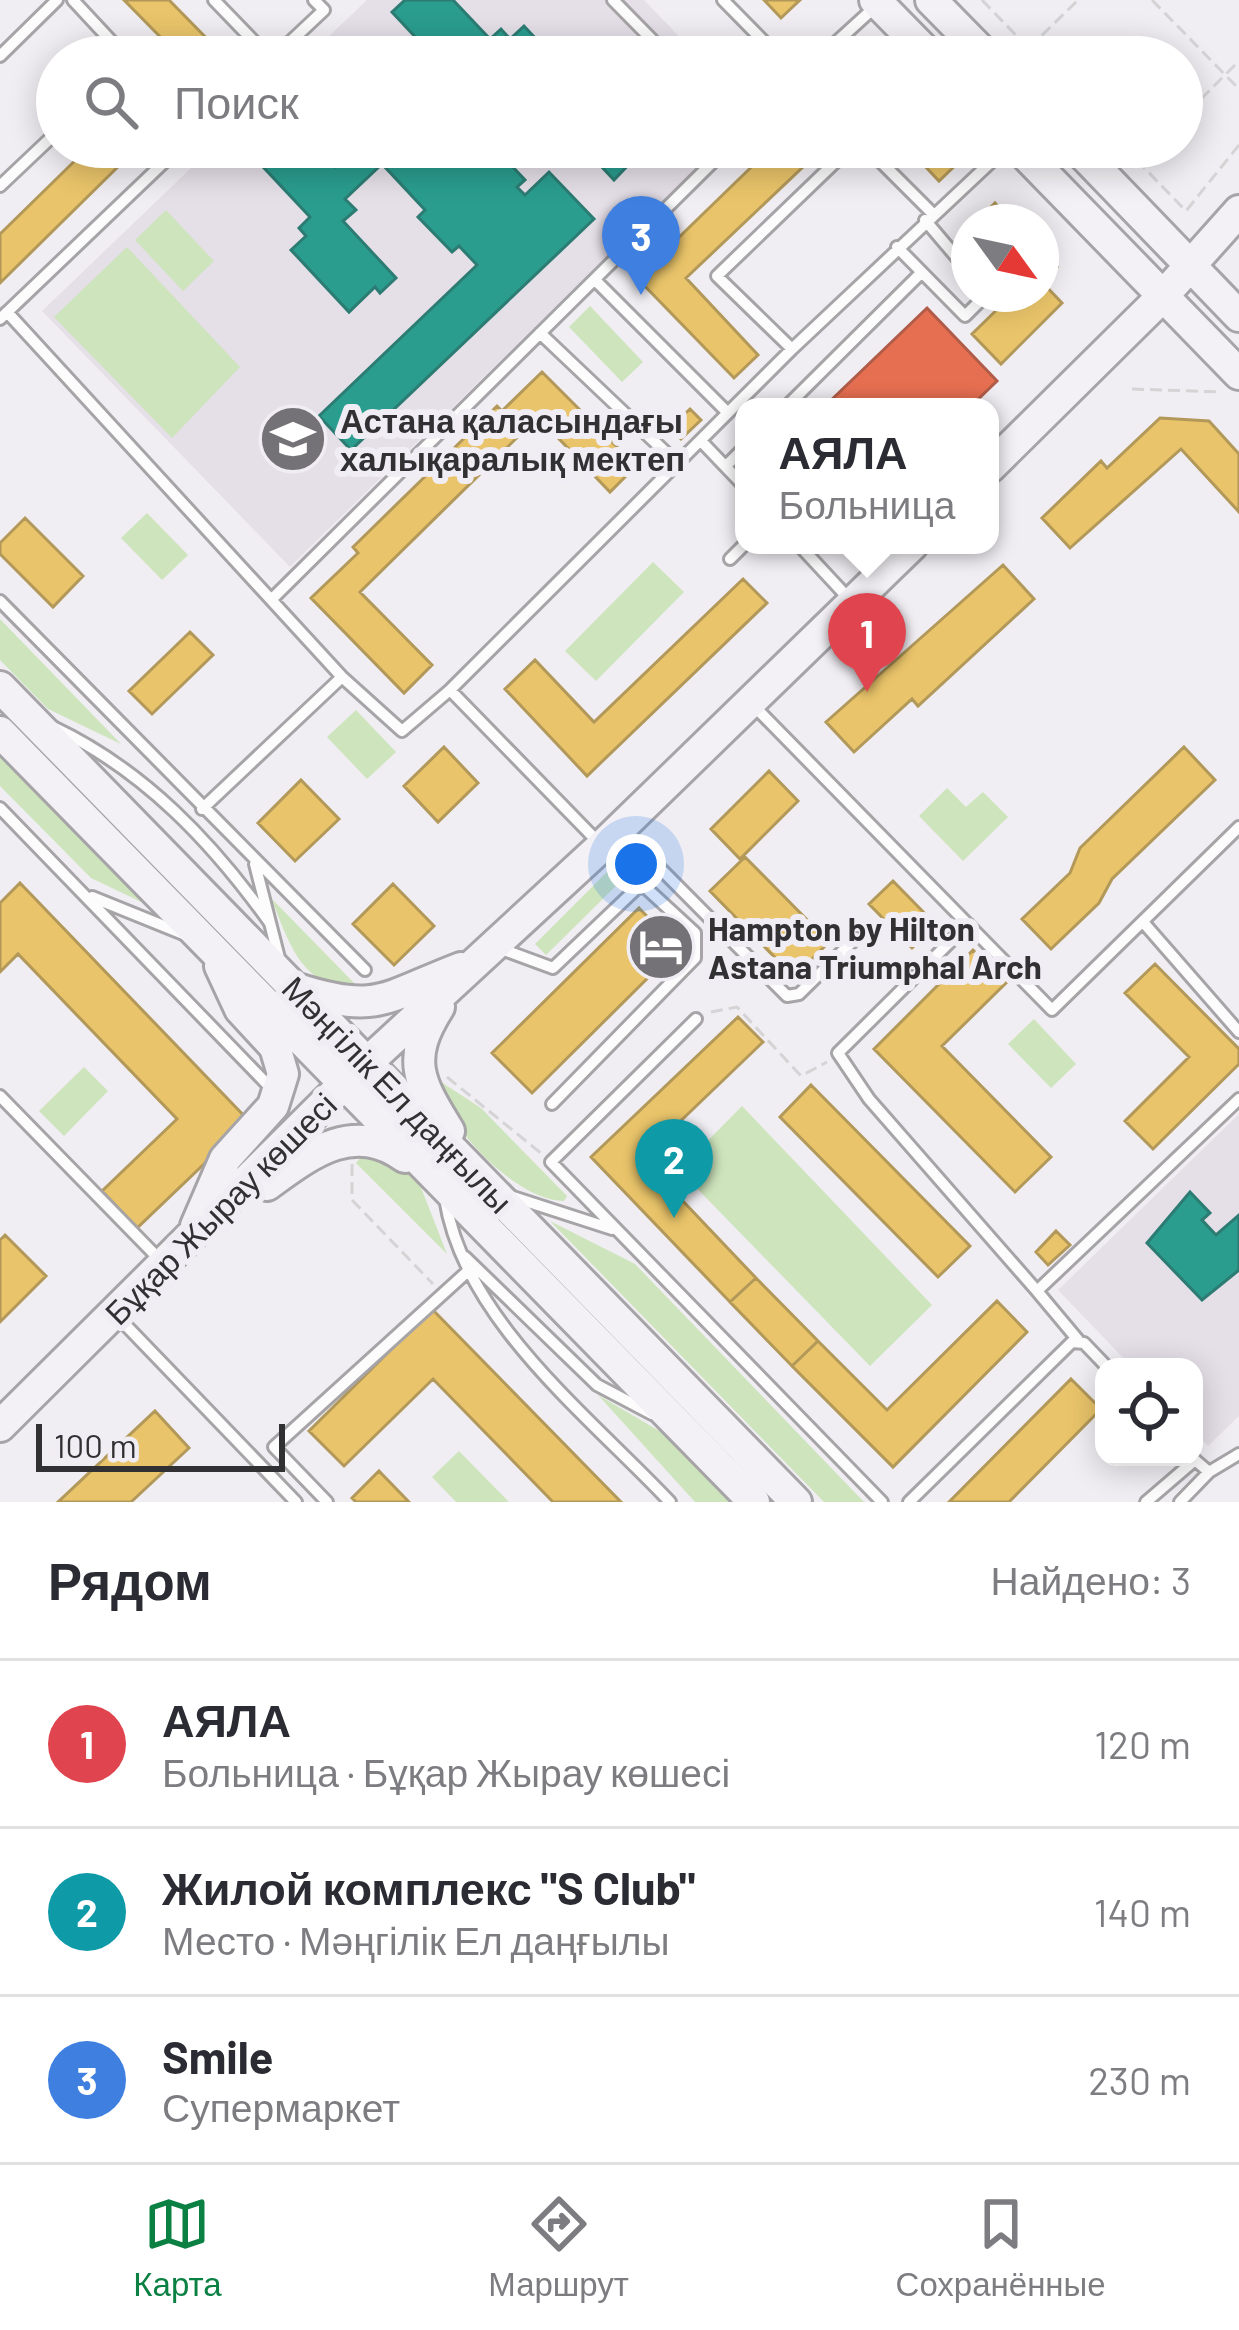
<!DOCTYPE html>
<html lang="ru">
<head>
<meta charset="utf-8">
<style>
	:root { --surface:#fff; --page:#f7f7f7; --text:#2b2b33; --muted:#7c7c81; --line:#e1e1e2; --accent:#0b8043 }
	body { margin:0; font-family:Barlow,sans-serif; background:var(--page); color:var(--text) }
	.controls { position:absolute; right:36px; bottom:36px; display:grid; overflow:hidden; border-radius:24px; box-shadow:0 6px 30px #0003 }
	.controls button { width:108px; height:108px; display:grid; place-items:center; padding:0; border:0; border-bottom:3px solid var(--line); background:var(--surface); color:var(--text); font:60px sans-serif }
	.compass { position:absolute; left:951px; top:204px; width:108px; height:108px; border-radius:50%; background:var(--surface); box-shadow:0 6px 30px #0003; rotate:123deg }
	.scale { position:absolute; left:36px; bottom:30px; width:249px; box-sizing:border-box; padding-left:12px; border:6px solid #313032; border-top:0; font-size:33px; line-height:42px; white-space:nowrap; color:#313032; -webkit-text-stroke:9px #f1edf4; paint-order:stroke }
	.you { position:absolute; left:636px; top:864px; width:42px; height:42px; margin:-30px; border:9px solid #fff; border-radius:50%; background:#1a73e8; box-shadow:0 0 0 18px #1a73e833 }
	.badge { display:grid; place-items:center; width:78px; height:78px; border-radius:50%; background:var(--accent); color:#fff; font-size:39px; font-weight:700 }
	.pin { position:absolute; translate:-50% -99px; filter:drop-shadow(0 3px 6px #0008) }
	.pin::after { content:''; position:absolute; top:63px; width:42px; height:36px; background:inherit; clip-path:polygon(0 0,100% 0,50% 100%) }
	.popup { position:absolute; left:735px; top:398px; width:264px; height:156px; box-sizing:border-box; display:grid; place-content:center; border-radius:24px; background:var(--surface); filter:drop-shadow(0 3px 9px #0005); font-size:39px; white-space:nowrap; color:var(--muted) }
	.popup b { font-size:45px; color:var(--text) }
	.popup::after { content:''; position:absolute; left:50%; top:100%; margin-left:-24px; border:24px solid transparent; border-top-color:var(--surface) }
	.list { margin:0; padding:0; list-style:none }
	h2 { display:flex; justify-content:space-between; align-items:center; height:156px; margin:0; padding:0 48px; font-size:51px }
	h2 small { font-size:39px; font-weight:400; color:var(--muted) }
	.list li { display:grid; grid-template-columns:78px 1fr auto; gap:36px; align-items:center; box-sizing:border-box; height:168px; padding:0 48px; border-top:3px solid var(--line) }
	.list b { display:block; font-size:45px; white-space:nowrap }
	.list p { margin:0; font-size:39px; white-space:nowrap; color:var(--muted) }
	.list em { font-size:39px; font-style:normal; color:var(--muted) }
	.icon { flex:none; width:66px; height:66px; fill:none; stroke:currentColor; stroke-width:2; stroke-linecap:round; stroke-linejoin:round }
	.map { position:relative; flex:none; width:1239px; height:1502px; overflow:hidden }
	.search { position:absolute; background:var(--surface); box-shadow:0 6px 30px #0003; left:36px; right:36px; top:36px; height:132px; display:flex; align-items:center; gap:30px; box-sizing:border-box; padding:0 42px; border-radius:66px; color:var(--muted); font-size:45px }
	.sheet { height:660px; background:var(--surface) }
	nav { display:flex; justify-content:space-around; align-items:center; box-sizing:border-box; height:168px; border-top:3px solid var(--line); background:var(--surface); font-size:33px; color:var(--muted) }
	nav a { display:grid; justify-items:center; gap:6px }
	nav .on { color:var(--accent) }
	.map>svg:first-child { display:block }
</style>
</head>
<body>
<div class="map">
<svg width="1239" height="1502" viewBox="0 0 1239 1502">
	<rect width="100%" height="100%" fill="#f1eef3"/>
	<path fill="#e5dfe8" d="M367 0H644L699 57H307Z
		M213 147H718L290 567 42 311Z
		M1239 1114V1416L1208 1446 1194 1431V1367H1132L1058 1290Z"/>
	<path fill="#cde4bc" d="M166 210 214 261 183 291 135 240Z
		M127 247 240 367 172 438 54 317Z
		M590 306 643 362 622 382 569 327Z
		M147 513 188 555 162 580 121 538Z
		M653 562 684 592 596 681 565 651Z
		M0 619 121 744 48 709 0 660Z
		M356 710 396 752 367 779 327 737Z
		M0 741 175 918 91 878 0 786Z
		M947 788 966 807 983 792 1008 817 963 861 919 816Z
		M609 870 619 883 546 955 535 944Z
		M271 898 358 987C301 989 290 944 271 898Z
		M1034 1019 1076 1064 1051 1088 1008 1044Z
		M84 1067 108 1091 64 1136 39 1111Z
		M435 1078 481 1108 567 1196 564 1201C514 1200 444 1124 435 1078Z
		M742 1106 932 1305 870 1366 679 1170Z
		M362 1156 415 1172 447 1254 356 1163Z
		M550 1221 635 1264 864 1502H824Z
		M598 1395 690 1449 741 1502H695Z
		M459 1451 509 1502H456L432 1477Z"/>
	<path fill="#e9c46a" stroke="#b29859" stroke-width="3" d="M124 0H169L225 57H180Z
		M764 0H800L781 18Z
		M89 147H138L0 283V234Z
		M772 147H824L686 278 758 355 734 378 637 278Z
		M907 147H954L964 157 939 181Z
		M995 203 1013 222H976Z
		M1041 250 1057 267 1042 282 1062 303 1001 364 972 334 1013 294H1041Z
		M542 372 636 466 610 492 538 417 360 592 432 665 404 693 311 598 358 553 353 547 497 406 502 411Z
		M690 409 701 420 681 439 670 428Z
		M1160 418 1209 421 1239 454V512L1181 449 1070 548 1042 518 1101 461 1107 468Z
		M25 518 83 576 53 607 0 554V543Z
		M1003 565 1034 599 918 706 912 699 854 752 826 722Z
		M743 579 767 603 587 776 505 689 535 660 594 722Z
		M190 632 213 655 152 714 129 691Z
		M444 747 478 783 438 822 404 786Z
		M1184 747 1215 780 1112 879 1099 903 1051 949 1022 919 1070 873 1080 848Z
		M769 771 798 801 740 859 711 829Z
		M301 780 339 819 295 861 258 823Z
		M745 857 829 942 794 977 710 891Z
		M893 881 936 925 912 948 869 904Z
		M20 883 249 1121 137 1228 102 1191 177 1119 18 954 0 972V903Z
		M393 884 434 926 394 965 353 924Z
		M639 908 678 948 532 1093 492 1053Z
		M973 950 1006 983 942 1046 1051 1157 1015 1192 874 1049Z
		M1155 964 1239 1049V1064L1153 1149 1125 1121 1189 1057 1125 993Z
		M738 1017 763 1042 642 1158 756 1278 730 1302 591 1157Z
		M811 1085 970 1246 938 1277 780 1117Z
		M1056 1231 1070 1245 1048 1265 1036 1252Z
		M5 1235 46 1276 0 1322V1240Z
		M756 1278 818 1341 792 1366 730 1302Z
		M997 1301 1027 1332 893 1467 792 1366 818 1341 887 1410Z
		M432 1309 621 1502H553L433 1379 344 1466 309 1431Z
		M1071 1379 1101 1409 1009 1502H949Z
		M155 1411 189 1448 131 1502H58Z
		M379 1471 409 1502H356L352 1498Z"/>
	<path fill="#e76f51" stroke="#b05c48" stroke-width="3" d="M927 308 997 381 970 407H824Z"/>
	<path fill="#2a9d8f" stroke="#2c7c73" stroke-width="3" d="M405 0H453L490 39 501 29 510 39 524 26 553 57H434L392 12Z
		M256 147H316L335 167 357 147H494L525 180 517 187 525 195 549 172 594 219 351 450 319 416 477 265 459 246 452 252 418 217 425 210 382 164 345 199 356 210 343 221 396 278 380 293 375 287 349 312 291 250 306 236 299 228 310 217 250 153Z
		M620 147 633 160 614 180 601 166Z
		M1190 1192 1210 1213 1202 1220 1216 1235 1239 1215V1270L1202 1300 1147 1243Z"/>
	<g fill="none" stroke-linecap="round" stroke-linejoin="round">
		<defs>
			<path id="lane" d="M73 0 126 57
				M214 0 269 57
				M613 0 669 57
				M723 0 779 57
				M0 56 57 0
				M274 57 324 10 314 0
				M820 57 876 6
				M866 147 932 213
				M0 186 57 132
				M925 220 969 272
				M897 247 965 316 987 294
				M597 282 727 412
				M7 312 342 677 402 731 450 690 792 349 1007 147
				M0 319 180 147
				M540 333 678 464
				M792 349 717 276 851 147
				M786 407 920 274
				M701 441 744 486
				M726 466 744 448
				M799 545 851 601
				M730 559 744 545
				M274 597 728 147
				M0 601 365 970
				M450 690 600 844
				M754 706 1052 1010 1239 827
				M53 727C144 770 212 842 270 923
				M0 808 266 1083
				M202 809 342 677
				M623 831 787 996 799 994 856 938
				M613 839 632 892
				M255 864 280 962
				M92 897 186 935
				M1143 922 1239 1032
				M968 924 838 1053 869 1099 1037 1291
				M496 947 553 968 637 888 645 887 695 933V958L552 1104
				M696 1019 551 1162 882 1502
				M0 1096 163 1263
				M510 1196 612 1229
				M445 1198C463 1319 589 1416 670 1502
				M465 1257 597 1385 652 1414
				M115 1314 296 1502
				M1078 1340 1037 1291 1239 1099
				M327 1502 274 1447 468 1271
				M909 1502 1072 1342 1084 1343 1107 1367
				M1146 1502 1195 1460 1209 1472 1239 1454
				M1180 1502 1209 1472"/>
			<path id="secondary" d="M875 0 931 57
				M931 0 987 57
				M1018 147 1239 374
				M1076 147 1239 316
				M990 467 1163 296 1239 211
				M0 687 796 1502
				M0 732 754 1502
				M297 989C378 1015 385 997 461 968
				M439 1007C405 1060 419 1082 449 1131
				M267 1185C311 1153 353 1120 405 1157
				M196 1226 225 1159 273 1106 283 1074 275 1047 240 1009 220 966
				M0 1426 344 1084 602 846 912 545"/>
		</defs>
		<use href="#lane" stroke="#a6a4a7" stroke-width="16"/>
		<use href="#secondary" stroke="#a6a4a7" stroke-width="36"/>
		<path stroke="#d5d4d5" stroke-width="3" stroke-dasharray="12 6" stroke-linecap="butt" d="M982 0 1037 57
			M1152 0 1239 89
			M1029 48 1078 0
			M1201 99 1239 61
			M1124 147 1186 211 1239 145
			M1132 389 1221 392
			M711 1012 737 1007 801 1076 827 1062
			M447 1077 542 1154
			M352 1164V1200L433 1284"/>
		<use href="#lane" stroke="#fdfcfd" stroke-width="10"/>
		<use href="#secondary" stroke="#f3f1f5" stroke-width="30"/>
	</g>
	<defs>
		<symbol id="school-disc" viewBox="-11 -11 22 22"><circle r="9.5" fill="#747276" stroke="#f1edf4"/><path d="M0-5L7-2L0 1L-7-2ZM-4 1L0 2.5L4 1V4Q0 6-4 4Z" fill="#fff"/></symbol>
		<symbol id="hotel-disc" viewBox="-11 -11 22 22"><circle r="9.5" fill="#747276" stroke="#f1edf4"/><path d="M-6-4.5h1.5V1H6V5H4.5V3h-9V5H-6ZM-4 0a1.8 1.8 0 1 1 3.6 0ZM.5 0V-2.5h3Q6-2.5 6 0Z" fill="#fff"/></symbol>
	</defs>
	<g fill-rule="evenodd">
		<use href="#school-disc" x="255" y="401" width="76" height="76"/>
		<use href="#hotel-disc" x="623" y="909" width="76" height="76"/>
	</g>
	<g text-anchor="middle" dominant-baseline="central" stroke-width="12" stroke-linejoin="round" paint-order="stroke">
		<g font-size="33" font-weight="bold" fill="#313032" stroke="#f1edf4" text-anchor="start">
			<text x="340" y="420">Астана қаласындағы<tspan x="340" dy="38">халықаралық мектеп</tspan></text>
			<text x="708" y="928">Hampton by Hilton<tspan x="708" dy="38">Astana Triumphal Arch</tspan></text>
		</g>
		<g font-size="33" fill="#313032" stroke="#f1edf4">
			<text transform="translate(398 1094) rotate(46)">Мәңгілік Ел даңғылы</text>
			<text transform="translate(220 1208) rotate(-45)">Бұқар Жырау көшесі</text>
		</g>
	</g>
</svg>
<div class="controls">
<button><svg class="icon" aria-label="locate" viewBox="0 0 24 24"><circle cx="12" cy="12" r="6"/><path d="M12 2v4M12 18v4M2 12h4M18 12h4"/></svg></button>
</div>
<svg class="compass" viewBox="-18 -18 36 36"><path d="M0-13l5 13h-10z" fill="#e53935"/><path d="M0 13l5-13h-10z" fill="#7c7c81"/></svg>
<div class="scale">100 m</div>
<div class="you"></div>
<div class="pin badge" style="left:867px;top:692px;background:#e0444e">1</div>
<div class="popup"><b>АЯЛА</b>Больница</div>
<div class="pin badge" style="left:674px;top:1218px;background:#0f9aa8">2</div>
<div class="pin badge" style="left:641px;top:295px;background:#3f7fe0">3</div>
<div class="search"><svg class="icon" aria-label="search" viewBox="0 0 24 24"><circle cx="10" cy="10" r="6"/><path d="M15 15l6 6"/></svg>Поиск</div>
</div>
<section class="sheet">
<h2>Рядом<small>Найдено: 3</small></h2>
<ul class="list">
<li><span class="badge" style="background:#e0444e">1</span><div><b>АЯЛА</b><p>Больница · Бұқар Жырау көшесі</p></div><em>120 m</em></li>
<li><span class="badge" style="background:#0f9aa8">2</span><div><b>Жилой комплекс &quot;S Club&quot;</b><p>Место · Мәңгілік Ел даңғылы</p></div><em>140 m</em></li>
<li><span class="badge" style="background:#3f7fe0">3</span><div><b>Smile</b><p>Супермаркет</p></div><em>230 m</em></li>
</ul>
</section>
<nav>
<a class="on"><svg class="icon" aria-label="map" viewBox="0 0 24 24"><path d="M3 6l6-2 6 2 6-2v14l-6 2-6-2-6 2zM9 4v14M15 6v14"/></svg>Карта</a>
<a><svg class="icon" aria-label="directions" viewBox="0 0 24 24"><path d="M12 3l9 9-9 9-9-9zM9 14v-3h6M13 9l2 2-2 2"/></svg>Маршрут</a>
<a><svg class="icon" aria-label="saved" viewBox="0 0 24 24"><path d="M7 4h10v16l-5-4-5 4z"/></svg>Сохранённые</a>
</nav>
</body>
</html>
